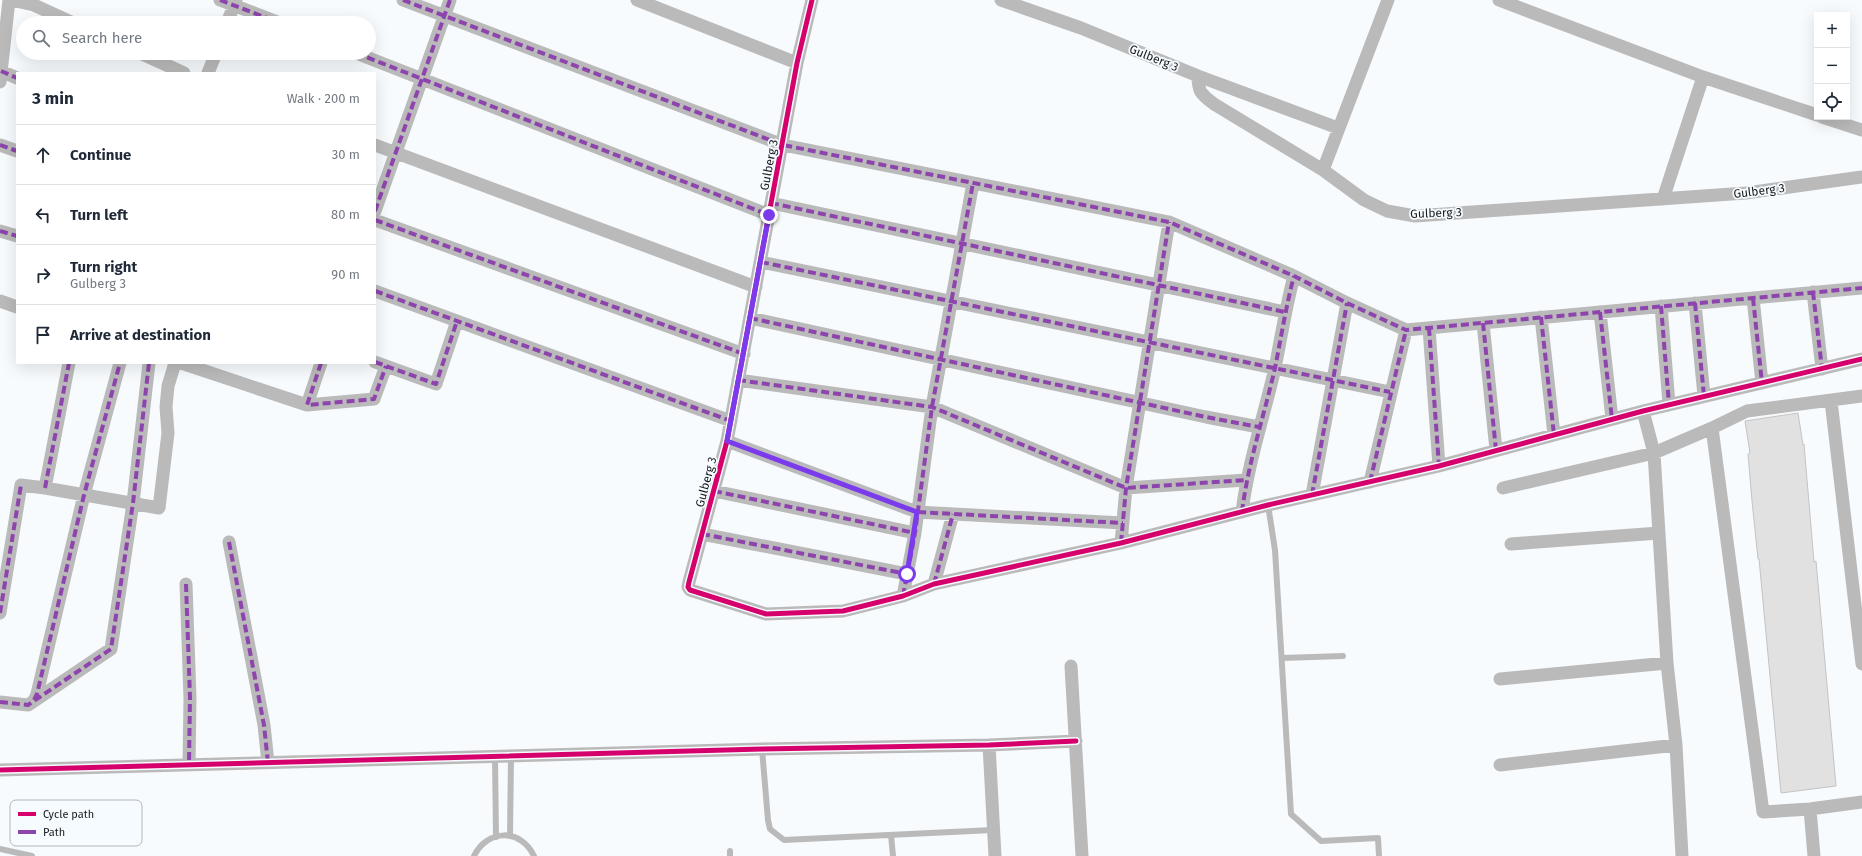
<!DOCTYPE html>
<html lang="en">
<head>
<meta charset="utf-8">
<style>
	:root { --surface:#fff; --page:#f6f6f7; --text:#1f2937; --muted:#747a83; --line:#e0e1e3 }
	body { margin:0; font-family:"Fira Sans",sans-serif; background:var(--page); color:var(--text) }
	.controls { position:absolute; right:12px; top:12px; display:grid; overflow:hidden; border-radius:0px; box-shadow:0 4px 16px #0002 }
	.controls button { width:36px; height:36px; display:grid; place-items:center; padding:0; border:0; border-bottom:1px solid var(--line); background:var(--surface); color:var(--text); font:20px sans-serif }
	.stop { position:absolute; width:12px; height:12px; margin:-9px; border:3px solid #7c3aed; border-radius:50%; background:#fff }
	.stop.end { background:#7c3aed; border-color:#fff; box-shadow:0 1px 4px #0008 }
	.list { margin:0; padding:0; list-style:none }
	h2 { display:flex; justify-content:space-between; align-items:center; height:52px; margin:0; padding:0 16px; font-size:17px }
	h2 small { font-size:13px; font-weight:400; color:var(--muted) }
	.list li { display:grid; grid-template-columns:26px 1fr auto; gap:12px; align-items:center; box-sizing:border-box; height:60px; padding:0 16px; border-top:1px solid var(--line) }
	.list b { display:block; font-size:15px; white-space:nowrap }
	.list p { margin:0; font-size:13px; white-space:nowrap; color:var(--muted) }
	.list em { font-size:13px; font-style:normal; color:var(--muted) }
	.icon { flex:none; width:22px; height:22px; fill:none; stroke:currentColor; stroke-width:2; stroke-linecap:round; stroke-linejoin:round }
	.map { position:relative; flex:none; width:1862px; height:856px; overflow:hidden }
	.search { position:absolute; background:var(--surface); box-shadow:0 4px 16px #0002; left:16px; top:16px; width:360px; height:44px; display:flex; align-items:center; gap:10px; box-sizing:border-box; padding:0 14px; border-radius:22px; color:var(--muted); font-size:15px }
	.panel { position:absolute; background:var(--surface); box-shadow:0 4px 16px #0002; left:16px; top:72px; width:360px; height:292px; border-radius:0px }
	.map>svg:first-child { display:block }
</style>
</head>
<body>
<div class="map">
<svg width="1862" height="856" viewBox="0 0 1862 856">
	<rect width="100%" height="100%" fill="#f8fbfd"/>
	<path fill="#e1e1e2" stroke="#c4c3c4" d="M1798 413 1803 445 1804 444 1814 562 1816 561 1836 786 1781 793 1759 559H1758L1752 501 1748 454 1750 453 1745 421Z"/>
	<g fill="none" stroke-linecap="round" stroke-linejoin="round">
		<path stroke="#bbbabb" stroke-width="6" d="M1268 505 1275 550 1291 814 1321 841 1378 838 1379 856
			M1282 658 1343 656
			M762 749 768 820 770 829 784 840 993 830
			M495 757 496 837
			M891 835 893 856
			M510 836 511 756
			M0 849 32 856
			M730 851V856
			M474 856C487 829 521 828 534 856"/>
		<path stroke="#bbbabb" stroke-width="13" d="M11 0 34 5 73 23
			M220 0 280 23
			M403 0 783 145 1169 222 1294 276 1347 303 1406 330 1862 288
			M637 0 797 63
			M812 0 797 63 727 441 689 582 688 587 690 590 766 614 843 611 903 596 934 584 1121 543 1268 505 1439 466 1643 411 1862 359
			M1001 0 1081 28 1198 76C1198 92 1201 94 1214 104L1323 170 1364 200 1387 211 1415 216 1746 193 1862 177
			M1499 0 1703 77 1817 115
			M227 23 236 0
			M140 53 184 73
			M356 53 769 215
			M1 71 17 78
			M208 73 216 53
			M1198 76 1338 128
			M0 82 9 0
			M1822 117 1862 130
			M0 145 17 151
			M375 145 756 287
			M1323 170 1388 0
			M1663 199 1703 77
			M771 203 1285 312
			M375 211 450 0
			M375 220 744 354
			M0 231 17 236
			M761 262 1390 392
			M375 291 731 421
			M1813 292 1822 369
			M1753 298 1762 383
			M0 301 17 307
			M1695 303 1704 396
			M1661 306 1669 404
			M1600 312 1612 419
			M1541 317 1554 435
			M750 318 1206 417 1259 427
			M1483 323 1496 450
			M1429 328 1439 466
			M375 362 436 384 457 321
			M181 363 307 405 374 399 386 366
			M738 380 932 407 1126 488 1246 480
			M1831 401 1862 664
			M307 405 321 363
			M1643 411 1654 453 1667 663 1676 745 1682 856
			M1712 428 1763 812 1810 809 1862 802
			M727 441 917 512 1123 523
			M1370 482 1406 330
			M45 488 69 363
			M1503 488 1654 453 1712 428 1747 411 1862 396
			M714 491 915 533
			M1312 495 1347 303
			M1242 512C1248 463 1264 416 1275 368 1281 338 1286 306 1294 276
			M702 534 907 574
			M229 542 264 725 268 763
			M1121 543 1126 488 1169 222
			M1511 544 1659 533
			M186 584 190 698 189 765
			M934 584 953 514
			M903 596 915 533 932 407 973 183
			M0 613 21 485 45 488 159 508 168 433 166 407 168 386 175 363
			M1071 666 1082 856
			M1500 679 1667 663
			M34 701 37 694 84 495 120 363
			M0 702 28 705 111 649 133 503 149 363
			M989 745 995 856
			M1500 765 1676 745
			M0 770 762 749 989 745 1076 741
			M1810 809 1814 856"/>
		<path stroke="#8e44ad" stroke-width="4" stroke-dasharray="8 4" stroke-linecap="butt" d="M220 0 280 23
			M403 0 783 145 1169 222 1294 276 1347 303 1406 330 1862 288
			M356 53 769 215
			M1 71 17 78
			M0 145 17 151
			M771 203 1285 312
			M375 211 450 0
			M375 220 744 354
			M0 231 17 236
			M761 262 1390 392
			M375 291 731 421
			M1813 292 1822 369
			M1753 298 1762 383
			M1695 303 1704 396
			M1661 306 1669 404
			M1600 312 1612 419
			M1541 317 1554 435
			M750 318 1206 417 1259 427
			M1483 323 1496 450
			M1429 328 1439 466
			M375 362 436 384 457 321
			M321 363 307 405 374 399 386 366
			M738 380 932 407 1126 488 1246 480
			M727 441 917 512 1123 523
			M1370 482 1406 330
			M45 488 69 363
			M714 491 915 533
			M1312 495 1347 303
			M1242 512C1248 463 1264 416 1275 368 1281 338 1286 306 1294 276
			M702 534 907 574
			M229 542 264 725 268 763
			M1121 543 1126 488 1169 222
			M186 584 190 698 189 765
			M934 584 953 514
			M903 596 915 533 932 407 973 183
			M0 613 21 485
			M34 700 37 694 84 495 120 363
			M0 702 28 705 111 649 133 503 149 363"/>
		<defs>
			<path id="cycleway" d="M812 0 797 63 727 441 689 582 688 587 690 590 766 614 843 611 903 596 934 584 1121 543 1268 505 1439 466 1643 411 1862 359
				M0 770 762 749 989 745 1076 741"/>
		</defs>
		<use href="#cycleway" stroke="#f6fbff" stroke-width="8"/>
		<use href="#cycleway" stroke="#d6006c" stroke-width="5"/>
	</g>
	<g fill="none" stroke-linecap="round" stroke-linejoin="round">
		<path stroke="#7c3aed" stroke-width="5" d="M769 215 727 441 917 512 907 574"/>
	</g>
	<g text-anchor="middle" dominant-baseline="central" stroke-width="3.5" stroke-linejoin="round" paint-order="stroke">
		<g font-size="12" fill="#17191b" stroke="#f6fbff">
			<text transform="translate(1154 58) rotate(22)">Gulberg 3</text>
			<text transform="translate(769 165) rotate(-79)">Gulberg 3</text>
			<text transform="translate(1759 191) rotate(-7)">Gulberg 3</text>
			<text transform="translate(1436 213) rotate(-2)">Gulberg 3</text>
			<text transform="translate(706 482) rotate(-75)">Gulberg 3</text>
		</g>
	</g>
	<rect x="10" y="800" width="132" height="46" rx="6" fill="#f6fbff" stroke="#b3b7bb" stroke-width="1"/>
	<rect x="18" y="812" width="18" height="4" fill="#d6006c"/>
	<rect x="18" y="830" width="18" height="4" fill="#8e44ad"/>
	<g font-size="11" fill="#17191b">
		<text x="43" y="818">Cycle path</text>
		<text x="43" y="836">Path</text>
	</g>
</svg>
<div class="controls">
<button>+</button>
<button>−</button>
<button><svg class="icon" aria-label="locate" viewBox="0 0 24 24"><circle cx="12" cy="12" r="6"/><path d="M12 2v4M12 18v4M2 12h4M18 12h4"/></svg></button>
</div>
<div class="stop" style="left:907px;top:574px"></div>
<div class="stop end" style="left:769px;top:215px"></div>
<div class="search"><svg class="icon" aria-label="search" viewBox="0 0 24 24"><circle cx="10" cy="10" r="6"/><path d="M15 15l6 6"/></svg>Search here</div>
<section class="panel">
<h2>3 min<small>Walk · 200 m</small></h2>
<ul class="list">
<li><svg class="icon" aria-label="ahead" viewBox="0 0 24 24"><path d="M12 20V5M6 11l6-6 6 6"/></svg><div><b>Continue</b></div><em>30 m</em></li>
<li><svg class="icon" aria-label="left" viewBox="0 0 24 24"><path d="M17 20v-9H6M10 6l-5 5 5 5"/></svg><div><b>Turn left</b></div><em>80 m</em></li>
<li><svg class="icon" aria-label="right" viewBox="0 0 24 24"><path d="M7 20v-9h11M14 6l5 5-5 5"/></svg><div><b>Turn right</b><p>Gulberg 3</p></div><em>90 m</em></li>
<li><svg class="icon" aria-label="arrive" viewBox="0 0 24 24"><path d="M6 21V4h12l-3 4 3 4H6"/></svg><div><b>Arrive at destination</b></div></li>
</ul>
</section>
</div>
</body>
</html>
